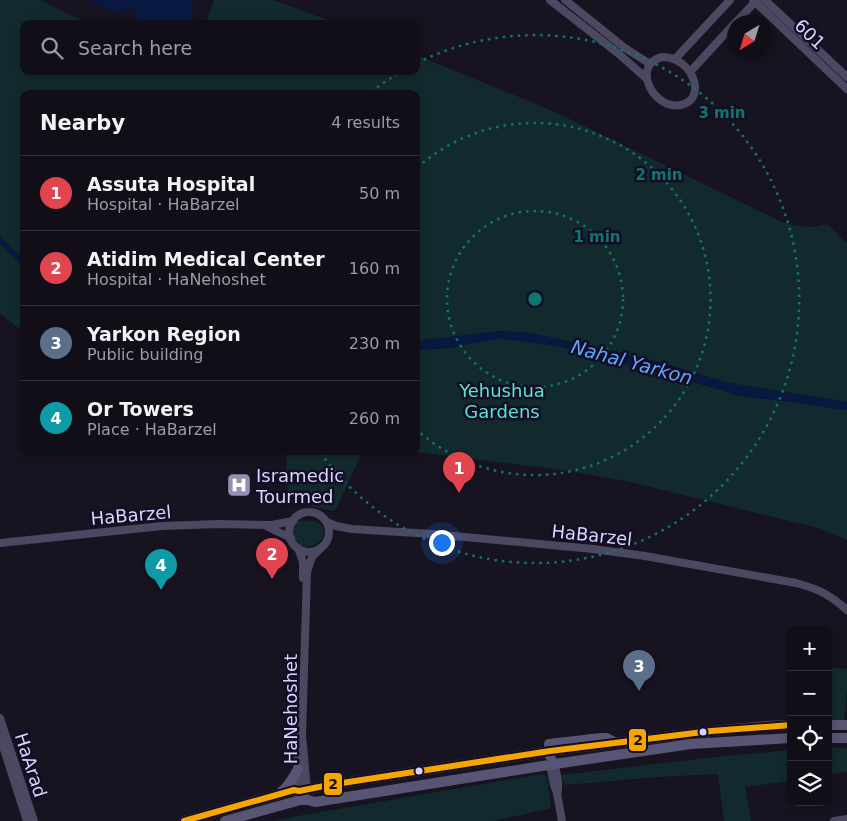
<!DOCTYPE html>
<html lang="en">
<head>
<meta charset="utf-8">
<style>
	:root { --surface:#110e18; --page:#1e1c25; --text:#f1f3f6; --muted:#9c9ca2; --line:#302e37; --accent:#1a73e8 }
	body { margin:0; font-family:"DejaVu Sans",sans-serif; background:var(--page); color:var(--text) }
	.controls { position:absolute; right:15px; bottom:15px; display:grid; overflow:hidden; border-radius:10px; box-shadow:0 2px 8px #0003 }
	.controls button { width:45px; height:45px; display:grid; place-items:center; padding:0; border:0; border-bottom:1px solid var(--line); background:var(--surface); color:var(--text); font:25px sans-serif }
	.compass { position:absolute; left:727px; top:15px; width:45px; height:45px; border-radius:50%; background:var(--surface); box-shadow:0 2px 8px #0003; rotate:218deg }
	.you { position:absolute; left:441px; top:542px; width:18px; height:18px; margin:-12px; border:4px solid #fff; border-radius:50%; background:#1a73e8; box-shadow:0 0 0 8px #1a73e833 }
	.badge { display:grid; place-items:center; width:32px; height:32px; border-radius:50%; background:var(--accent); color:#fff; font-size:16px; font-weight:700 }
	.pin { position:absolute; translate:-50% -41px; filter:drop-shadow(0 1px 2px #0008) }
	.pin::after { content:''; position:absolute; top:26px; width:18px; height:15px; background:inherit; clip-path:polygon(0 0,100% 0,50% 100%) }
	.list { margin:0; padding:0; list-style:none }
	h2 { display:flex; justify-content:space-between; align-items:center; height:65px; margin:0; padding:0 20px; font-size:21px }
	h2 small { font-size:16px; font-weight:400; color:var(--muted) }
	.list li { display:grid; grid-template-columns:32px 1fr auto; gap:15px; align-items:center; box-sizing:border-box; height:75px; padding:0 20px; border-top:1px solid var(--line) }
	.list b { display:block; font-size:19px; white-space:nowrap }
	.list p { margin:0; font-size:16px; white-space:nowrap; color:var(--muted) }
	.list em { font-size:16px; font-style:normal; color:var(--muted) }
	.icon { flex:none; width:28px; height:28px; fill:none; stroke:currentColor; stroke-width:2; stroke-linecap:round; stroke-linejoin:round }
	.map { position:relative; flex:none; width:847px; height:821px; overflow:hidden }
	.search { position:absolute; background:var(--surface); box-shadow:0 2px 8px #0003; left:20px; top:20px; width:400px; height:55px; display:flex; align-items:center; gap:12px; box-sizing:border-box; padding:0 18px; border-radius:10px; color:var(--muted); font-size:19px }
	.panel { position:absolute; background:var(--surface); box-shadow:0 2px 8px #0003; left:20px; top:90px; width:400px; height:365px; border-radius:10px }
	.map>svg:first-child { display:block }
</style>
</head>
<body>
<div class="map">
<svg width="847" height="821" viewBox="0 0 847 821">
	<rect width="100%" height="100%" fill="#171320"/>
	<path fill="#122a2e" d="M0 0H40L88 24H24V71H416V55L553 111 782 222C798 227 811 229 827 224L847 243V402L728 383 660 362 531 333 500 331 416 341V94H24V259L6 243 0 235Z
		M214 0H273L339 24H205Z
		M0 244 24 267V332L0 314Z
		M500 338 562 347 714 388 736 395 761 399H769L847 410V540L818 528 630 482 570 471 409 451H416V350L449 348Z
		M286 451H363L335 511 288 502Z
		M298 521C303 521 310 520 315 521 317 522 319 523 321 525 334 541 298 561 291 532 292 527 293 523 298 521Z
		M828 667 847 669V688L844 723 828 724Z
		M828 747 847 748V772L828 775Z
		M791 750V781L745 787 751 821H724L718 774 657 777 565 785 561 775 715 757Z
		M542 774 547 776 551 808 494 821H274L297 816Z"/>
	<path fill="#091841" d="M91 0H191L193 12 192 23 150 24 136 19C136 12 133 8 126 8L121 14 90 2Z
		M0 235 6 243 24 259V267L0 244Z
		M500 331 531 333 608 350 660 362 728 383 847 402V410L770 399H762L736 395 714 387 562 347 500 338 449 348 416 350V341Z"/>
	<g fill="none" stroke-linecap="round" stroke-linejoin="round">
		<path stroke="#4b4861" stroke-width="8" d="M550 0 619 54 647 79
			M565 0 625 48 650 64
			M753 0 847 89
			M765 0 847 77
			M662 57C693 57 708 99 681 105 654 111 630 65 662 57Z
			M675 59 730 0
			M690 72 734 24
			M289 532a20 20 0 1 1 40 0a20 20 0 1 1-40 0Z
			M327 522 336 526 352 529 432 534 593 549 645 556 796 583C818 589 829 594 847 610
			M266 526 291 538
			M0 543 162 526 219 524 272 525 293 521
			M298 548 303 562V578
			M298 714C297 728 296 785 301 794
			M0 718 34 821
			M0 737 27 821
			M554 761 558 781V791
			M550 765 554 785 557 793 562 821
			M305 795 307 790 302 734 307 572 312 557 320 549
			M834 821 847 819"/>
		<path stroke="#585473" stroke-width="10" d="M828 725H847
			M828 738H847
			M550 756 549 744 601 738H607L616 743
			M281 792C289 786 293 778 298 769
			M184 821 294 790 299 791 329 785 550 751 711 731 768 726 791 725
			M225 821 304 799 315 802 555 764 691 744 791 738"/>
		<path stroke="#4b4861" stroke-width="8" d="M736 22 757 0"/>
		<defs>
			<path id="bus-1" d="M184 821 294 790 299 791 329 785 550 751 711 731 791 725"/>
		</defs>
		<use href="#bus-1" stroke="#140e25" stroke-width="10"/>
		<use href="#bus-1" stroke="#f7a600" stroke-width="6"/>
	</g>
	<g fill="none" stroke="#0f766e" stroke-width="2.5" stroke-dasharray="2.5 5">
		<circle cx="535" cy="299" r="88"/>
		<path d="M417 168A176 176 0 1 1 417 430"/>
		<path d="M371 92A264 264 0 0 1 401 72M417 63A264 264 0 1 1 320 452"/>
	</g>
	<defs>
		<symbol id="hospital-square" viewBox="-11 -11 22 22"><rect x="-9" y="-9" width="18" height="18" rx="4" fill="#968fb1" stroke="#140e25"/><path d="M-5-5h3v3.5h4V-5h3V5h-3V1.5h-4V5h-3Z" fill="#fff"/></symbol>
	</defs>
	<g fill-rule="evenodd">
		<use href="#hospital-square" x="225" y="471" width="28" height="28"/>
	</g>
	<g fill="#dbd2ff" stroke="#140e25" stroke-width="2">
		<circle cx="703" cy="732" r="4.5"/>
		<circle cx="419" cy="771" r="4.5"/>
	</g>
	<g text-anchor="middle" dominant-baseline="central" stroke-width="5" stroke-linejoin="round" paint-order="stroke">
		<g font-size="18" fill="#dbd2ff" stroke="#140e25">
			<text transform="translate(810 34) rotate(44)">601</text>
			<text transform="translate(131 515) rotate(-5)">HaBarzel</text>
			<text transform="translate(592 535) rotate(6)">HaBarzel</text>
			<text transform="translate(290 709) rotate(-90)">HaNehoshet</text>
			<text transform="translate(31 765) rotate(72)">HaArad</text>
		</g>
		<g font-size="18" fill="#59e4cd" stroke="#140e25">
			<text x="502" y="390">Yehushua<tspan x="502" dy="21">Gardens</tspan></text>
		</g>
		<g font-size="18" fill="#dbd2ff" stroke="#140e25" text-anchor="start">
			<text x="256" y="475">Isramedic<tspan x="256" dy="21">Tourmed</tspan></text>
		</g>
		<g font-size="19" font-style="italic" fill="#60a8ff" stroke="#140e25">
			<text transform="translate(632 362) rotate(15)">Nahal Yarkon</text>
		</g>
	</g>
	<circle cx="535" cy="299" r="8" fill="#0f766e" stroke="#140e25" stroke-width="2.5"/>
	<g font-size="15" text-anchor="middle" font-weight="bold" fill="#0f766e" stroke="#140e25" stroke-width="5" stroke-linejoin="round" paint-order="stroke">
		<text x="722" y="118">3 min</text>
		<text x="659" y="180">2 min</text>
		<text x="597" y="242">1 min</text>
	</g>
	<g stroke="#140e25" stroke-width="2">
		<rect x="628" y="728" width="19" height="24" rx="5" fill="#f7a600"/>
		<rect x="323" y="772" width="20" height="24" rx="5" fill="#f7a600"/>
	</g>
	<g font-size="14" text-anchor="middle" font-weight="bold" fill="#111">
		<text x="638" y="745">2</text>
		<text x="333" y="789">2</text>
	</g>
</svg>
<div class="controls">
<button>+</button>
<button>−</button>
<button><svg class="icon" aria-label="locate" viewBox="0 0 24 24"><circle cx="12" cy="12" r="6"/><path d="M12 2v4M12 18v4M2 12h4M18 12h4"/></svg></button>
<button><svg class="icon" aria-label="layers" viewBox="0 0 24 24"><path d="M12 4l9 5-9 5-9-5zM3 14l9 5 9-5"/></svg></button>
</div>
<svg class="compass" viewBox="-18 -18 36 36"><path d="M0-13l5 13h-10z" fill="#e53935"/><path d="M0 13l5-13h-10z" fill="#9c9ca2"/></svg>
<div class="you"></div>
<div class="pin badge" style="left:459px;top:493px;background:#e0444e">1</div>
<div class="pin badge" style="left:272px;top:579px;background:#e0444e">2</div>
<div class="pin badge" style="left:639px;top:691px;background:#5c6f8a">3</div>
<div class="pin badge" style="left:161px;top:590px;background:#0f9aa8">4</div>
<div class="search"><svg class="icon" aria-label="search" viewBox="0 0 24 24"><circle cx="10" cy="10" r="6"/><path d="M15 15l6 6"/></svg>Search here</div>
<section class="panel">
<h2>Nearby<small>4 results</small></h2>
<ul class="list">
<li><span class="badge" style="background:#e0444e">1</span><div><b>Assuta Hospital</b><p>Hospital · HaBarzel</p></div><em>50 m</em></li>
<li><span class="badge" style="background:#e0444e">2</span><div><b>Atidim Medical Center</b><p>Hospital · HaNehoshet</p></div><em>160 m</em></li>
<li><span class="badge" style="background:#5c6f8a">3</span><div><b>Yarkon Region</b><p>Public building</p></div><em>230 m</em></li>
<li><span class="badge" style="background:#0f9aa8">4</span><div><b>Or Towers</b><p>Place · HaBarzel</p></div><em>260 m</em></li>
</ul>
</section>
</div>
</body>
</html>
